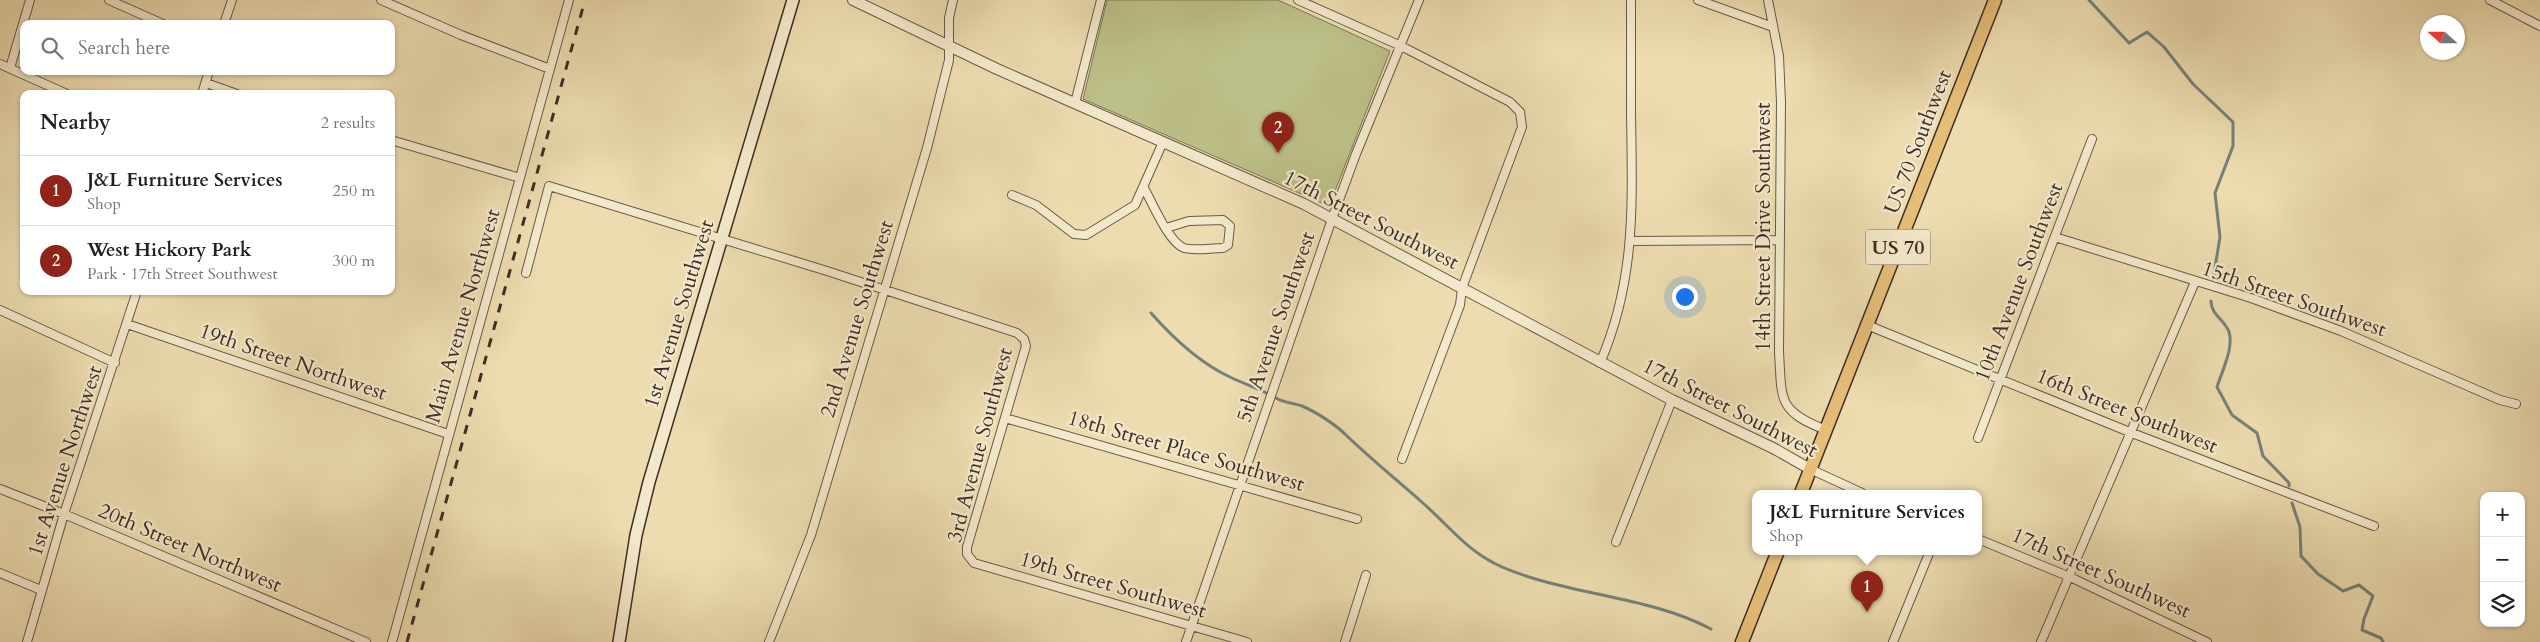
<!DOCTYPE html>
<html lang="en">
<head>
<meta charset="utf-8">
<style>
	:root { --surface:#fff; --page:#f6f6f6; --text:#202124; --muted:#757577; --line:#e0e0e0; --accent:#8f2418 }
	body { margin:0; font-family:Cardo,serif; background:var(--page); color:var(--text) }
	.controls { position:absolute; right:15px; bottom:15px; display:grid; overflow:hidden; border-radius:10px; box-shadow:0 1px 4px #0004 }
	.controls button { width:45px; height:45px; display:grid; place-items:center; padding:0; border:0; border-bottom:1px solid var(--line); background:var(--surface); color:var(--text); font:25px sans-serif }
	.compass { position:absolute; left:2420px; top:15px; width:45px; height:45px; border-radius:50%; background:var(--surface); box-shadow:0 1px 4px #0004; rotate:291deg }
	.you { position:absolute; left:1684px; top:296px; width:18px; height:18px; margin:-12px; border:4px solid #fff; border-radius:50%; background:#1a73e8; box-shadow:0 0 0 8px #1a73e833 }
	.badge { display:grid; place-items:center; width:32px; height:32px; border-radius:50%; background:var(--accent); color:#fff; font-size:16px; font-weight:700 }
	.pin { position:absolute; translate:-50% -41px; filter:drop-shadow(0 1px 2px #0008) }
	.pin::after { content:''; position:absolute; top:26px; width:18px; height:15px; background:inherit; clip-path:polygon(0 0,100% 0,50% 100%) }
	.popup { position:absolute; left:1752px; top:490px; width:230px; height:65px; box-sizing:border-box; display:grid; place-content:center; border-radius:10px; background:var(--surface); filter:drop-shadow(0 1px 4px #0005); font-size:16px; white-space:nowrap; color:var(--muted) }
	.popup b { font-size:19px; color:var(--text) }
	.popup::after { content:''; position:absolute; left:50%; top:100%; margin-left:-10px; border:10px solid transparent; border-top-color:var(--surface) }
	.list { margin:0; padding:0; list-style:none }
	h2 { display:flex; justify-content:space-between; align-items:center; height:65px; margin:0; padding:0 20px; font-size:21px }
	h2 small { font-size:16px; font-weight:400; color:var(--muted) }
	.list li { display:grid; grid-template-columns:32px 1fr auto; gap:15px; align-items:center; box-sizing:border-box; height:70px; padding:0 20px; border-top:1px solid var(--line) }
	.list b { display:block; font-size:19px; white-space:nowrap }
	.list p { margin:0; font-size:16px; white-space:nowrap; color:var(--muted) }
	.list em { font-size:16px; font-style:normal; color:var(--muted) }
	.icon { flex:none; width:28px; height:28px; fill:none; stroke:currentColor; stroke-width:2; stroke-linecap:round; stroke-linejoin:round }
	.map { position:relative; flex:none; width:2540px; height:642px; overflow:hidden }
	.search { position:absolute; background:var(--surface); box-shadow:0 1px 4px #0004; left:20px; top:20px; width:375px; height:55px; display:flex; align-items:center; gap:12px; box-sizing:border-box; padding:0 18px; border-radius:10px; color:var(--muted); font-size:19px }
	.panel { position:absolute; background:var(--surface); box-shadow:0 1px 4px #0004; left:20px; top:90px; width:375px; height:205px; border-radius:10px }
	.map>svg:first-child { display:block }
</style>
</head>
<body>
<div class="map">
<svg width="2540" height="642" viewBox="0 0 2540 642">
	<rect width="100%" height="100%" fill="#ecdcaf"/>
	<filter id="stains"><feTurbulence type="fractalNoise" baseFrequency=".004" numOctaves="4"/><feColorMatrix values="0 0 0 0 .2 0 0 0 0 .09 0 0 0 0 .02 0 0 0 .5 -.17"/></filter>
	<radialGradient id="worn" r=".72"><stop offset=".6" stop-color="#630" stop-opacity="0"/><stop offset="1" stop-color="#630" stop-opacity=".3"/></radialGradient>
	<path fill="#bcbf87" stroke="#7c7656" d="M1107 0H1278L1390 51 1329 206 1083 99Z"/>
	<g fill="none" stroke-linecap="round" stroke-linejoin="round">
		<path stroke="#75827b" stroke-width="3" d="M2089 0 2129 43 2147 32 2164 47 2193 84 2233 122V146L2215 193 2220 237 2214 274
			M2211 301C2211 315 2225 320 2229 332 2234 348 2222 371 2217 387L2232 415 2257 433 2263 456 2289 483V486
			M1151 313C1173 338 1201 364 1232 378 1247 385 1262 390 1276 398 1284 403 1294 403 1302 406 1316 412 1335 424 1346 435 1371 459 1398 481 1424 504 1451 528 1468 552 1502 567 1570 596 1646 595 1711 629
			M2292 503 2300 527 2301 556 2318 574 2343 591 2359 585 2373 596 2364 619 2362 630 2381 638 2383 642"/>
		<defs>
			<path id="minor" d="M109 0 163 24
				M381 0 461 35 550 69
				M1298 0 1401 46 1510 102 1520 112 1522 127 1462 288 1460 305 1402 459
				M1698 0 1773 27
				M1768 0 1779 56 1781 102 1779 352C1782 400 1777 411 1826 430
				M2490 0 2540 26
				M224 24 232 0
				M0 64 67 94
				M10 68 30 0
				M206 83 237 94
				M202 94 209 71
				M1075 103 1101 0
				M391 140 520 178
				M1144 188C1152 202 1169 243 1184 248 1195 251 1211 248 1223 248L1228 245 1230 226 1223 220 1189 221 1166 228
				M1012 195 1036 205 1074 234 1086 235 1135 205 1163 142
				M2055 237 2251 298 2341 331 2500 400 2516 404
				M1631 241 1780 240
				M526 273 549 186 827 271 1017 333 1024 339 1026 346 967 547V554L974 563 1247 642
				M0 310 115 363
				M127 324 448 434
				M1867 325 2132 433 2374 526
				M1600 363C1637 278 1632 200 1631 111 1631 74 1631 37 1631 0
				M1005 418 1357 519
				M1978 438 2092 139
				M1810 469 1862 493
				M0 489 64 514 366 642
				M1978 539 2070 577 2207 642
				M1616 542 1672 400
				M0 573 41 590
				M27 642 64 514 137 291
				M392 642 569 0
				M769 642 811 535 927 148 949 60V18L953 0
				M1186 642 1332 219 1356 154 1419 0
				M1345 642 1366 575
				M1893 642 1930 551
				M2041 642 2195 282"/>
			<path id="tertiary" d="M853 0 997 69 1304 204 1672 400 1773 448 1810 469"/>
			<path id="secondary" d="M619 642 636 535 649 482 793 0"/>
			<path id="primary" d="M1801 493 1995 0
				M1742 642 1778 551"/>
		</defs>
		<use href="#minor" stroke="#695948" stroke-width="10"/>
		<use href="#tertiary" stroke="#695948" stroke-width="12"/>
		<use href="#secondary" stroke="#3d2d26" stroke-width="14"/>
		<use href="#primary" stroke="#3d2d26" stroke-width="15"/>
		<use href="#minor" stroke="#f3e8cb" stroke-width="8"/>
		<use href="#tertiary" stroke="#f3e8cb" stroke-width="10"/>
		<use href="#secondary" stroke="#f3e8cb" stroke-width="11"/>
		<use href="#primary" stroke="#e6be78" stroke-width="12"/>
		<path stroke="#3d2d26" stroke-width="3" stroke-dasharray="9 9" stroke-linecap="butt" d="M407 642 585 0"/>
	</g>
	<g text-anchor="middle" dominant-baseline="central" stroke-width="4.5" stroke-linejoin="round" paint-order="stroke">
		<rect fill="#f3e8cb" stroke="#746558" stroke-width="1" x="1865.5" y="229.5" width="65" height="35" rx="4"/>
		<g font-size="20" font-weight="bold" fill="#3d2d26">
			<text x="1898" y="247">US 70</text>
		</g>
		<g font-size="21" fill="#3d2d26" stroke="#f3e8cb">
			<text transform="translate(1918 142) rotate(-69)">US 70 Southwest</text>
			<text transform="translate(1371 220) rotate(27)">17th Street Southwest</text>
			<text transform="translate(1763 227) rotate(-90)">14th Street Drive Southwest</text>
			<text transform="translate(2019 282) rotate(-69)">10th Avenue Southwest</text>
			<text transform="translate(2294 299) rotate(19)">15th Street Southwest</text>
			<text transform="translate(679 314) rotate(-73)">1st Avenue Southwest</text>
			<text transform="translate(463 316) rotate(-74)">Main Avenue Northwest</text>
			<text transform="translate(857 319) rotate(-73)">2nd Avenue Southwest</text>
			<text transform="translate(1276 327) rotate(-71)">5th Avenue Southwest</text>
			<text transform="translate(293 362) rotate(19)">19th Street Northwest</text>
			<text transform="translate(1730 408) rotate(27)">17th Street Southwest</text>
			<text transform="translate(2127 411) rotate(22)">16th Street Southwest</text>
			<text transform="translate(980 445) rotate(-75)">3rd Avenue Southwest</text>
			<text transform="translate(1186 451) rotate(16)">18th Street Place Southwest</text>
			<text transform="translate(65 461) rotate(-72)">1st Avenue Northwest</text>
			<text transform="translate(190 548) rotate(23)">20th Street Northwest</text>
			<text transform="translate(2101 573) rotate(24)">17th Street Southwest</text>
			<text transform="translate(1113 585) rotate(16)">19th Street Southwest</text>
		</g>
	</g>
	<rect width="100%" height="100%" filter="url(#stains)"/>
	<rect width="100%" height="100%" fill="url(#worn)"/>
</svg>
<div class="controls">
<button>+</button>
<button>−</button>
<button><svg class="icon" aria-label="layers" viewBox="0 0 24 24"><path d="M12 4l9 5-9 5-9-5zM3 14l9 5 9-5"/></svg></button>
</div>
<svg class="compass" viewBox="-18 -18 36 36"><path d="M0-13l5 13h-10z" fill="#e53935"/><path d="M0 13l5-13h-10z" fill="#757577"/></svg>
<div class="you"></div>
<div class="pin badge" style="left:1867px;top:612px">1</div>
<div class="popup"><b>J&amp;L Furniture Services</b>Shop</div>
<div class="pin badge" style="left:1278px;top:153px">2</div>
<div class="search"><svg class="icon" aria-label="search" viewBox="0 0 24 24"><circle cx="10" cy="10" r="6"/><path d="M15 15l6 6"/></svg>Search here</div>
<section class="panel">
<h2>Nearby<small>2 results</small></h2>
<ul class="list">
<li><span class="badge">1</span><div><b>J&amp;L Furniture Services</b><p>Shop</p></div><em>250 m</em></li>
<li><span class="badge">2</span><div><b>West Hickory Park</b><p>Park · 17th Street Southwest</p></div><em>300 m</em></li>
</ul>
</section>
</div>
</body>
</html>
